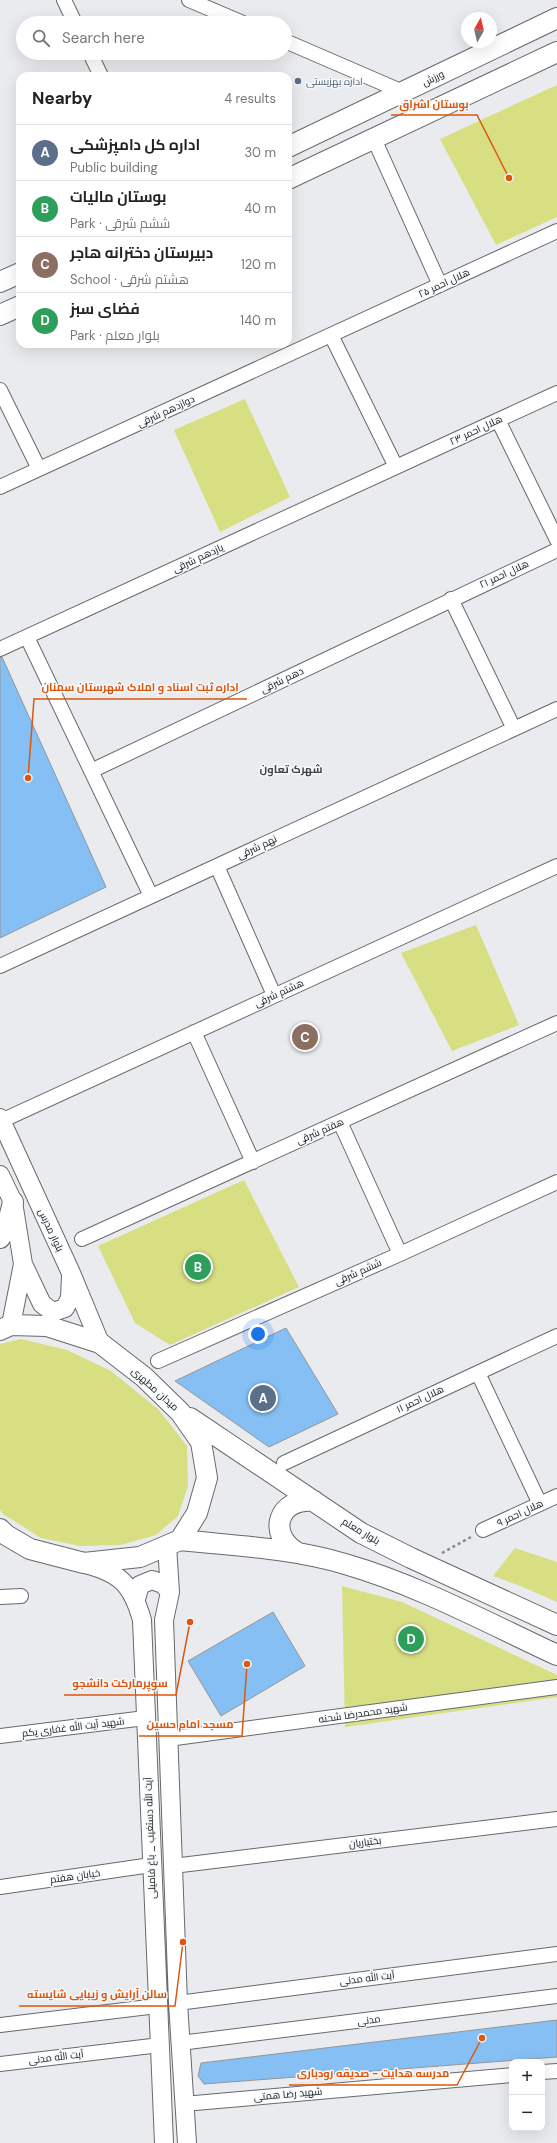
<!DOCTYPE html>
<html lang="en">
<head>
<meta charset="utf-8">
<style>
	:root { --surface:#fff; --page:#f6f6f6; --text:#222; --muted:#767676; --line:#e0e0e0; --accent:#d93025 }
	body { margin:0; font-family:"DM Sans",Cairo,sans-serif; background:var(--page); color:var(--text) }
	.controls { position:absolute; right:12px; bottom:12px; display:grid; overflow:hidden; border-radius:8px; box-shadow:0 4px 16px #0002 }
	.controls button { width:36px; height:36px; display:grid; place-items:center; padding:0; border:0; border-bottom:1px solid var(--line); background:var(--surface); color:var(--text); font:20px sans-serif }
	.compass { position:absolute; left:461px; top:12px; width:36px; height:36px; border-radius:50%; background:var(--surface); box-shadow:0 4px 16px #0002; rotate:8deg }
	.you { position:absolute; left:258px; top:1334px; width:14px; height:14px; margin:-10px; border:3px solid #fff; border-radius:50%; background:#1a73e8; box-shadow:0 0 0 6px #1a73e833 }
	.badge { display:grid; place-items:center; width:26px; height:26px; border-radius:50%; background:var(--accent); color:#fff; font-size:13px; font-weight:700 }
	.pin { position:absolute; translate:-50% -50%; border:2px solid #fff; box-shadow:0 1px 4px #0006 }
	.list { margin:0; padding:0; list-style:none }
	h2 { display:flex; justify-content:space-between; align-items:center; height:52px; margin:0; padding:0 16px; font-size:17px }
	h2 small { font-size:13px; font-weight:400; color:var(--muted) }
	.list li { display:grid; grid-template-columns:26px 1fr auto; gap:12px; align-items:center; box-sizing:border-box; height:56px; padding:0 16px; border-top:1px solid var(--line) }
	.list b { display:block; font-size:15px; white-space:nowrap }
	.list p { margin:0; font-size:13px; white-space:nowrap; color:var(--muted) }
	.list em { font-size:13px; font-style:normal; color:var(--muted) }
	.icon { flex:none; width:22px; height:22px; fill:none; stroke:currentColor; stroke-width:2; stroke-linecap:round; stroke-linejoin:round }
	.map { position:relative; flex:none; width:557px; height:2143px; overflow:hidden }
	.search { position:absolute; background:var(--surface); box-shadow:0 4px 16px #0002; left:16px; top:16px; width:276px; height:44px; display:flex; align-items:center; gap:10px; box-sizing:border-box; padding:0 14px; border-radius:22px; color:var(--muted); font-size:15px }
	.panel { position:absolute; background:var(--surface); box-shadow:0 4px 16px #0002; left:16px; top:72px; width:276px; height:276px; border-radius:12px }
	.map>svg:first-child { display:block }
</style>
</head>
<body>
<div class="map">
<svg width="557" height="2143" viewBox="0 0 557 2143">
	<rect width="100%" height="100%" fill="#e9ebee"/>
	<path fill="#d7df82" d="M557 85V217L496 245 440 139Z
		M245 399 290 497 220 532 174 430Z
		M476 925 519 1025 452 1051 401 953Z
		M244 1180 299 1287 170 1345 135 1323 98 1246Z
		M21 1339 67 1350 111 1371 158 1409 187 1446 188 1486 178 1516 156 1535 120 1545 80 1546 41 1538 3 1514 0 1510V1344Z
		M515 1548 557 1562V1602L518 1585 493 1576Z
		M342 1586 402 1602 557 1675V1697L345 1727Z"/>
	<path fill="#85bff3" stroke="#949698" d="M0 657H2L106 887 0 938Z
		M286 1328 338 1414 269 1447 175 1381Z
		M273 1612 305 1666 221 1716 188 1661Z
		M557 2020V2057L204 2084 198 2076 201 2063Z"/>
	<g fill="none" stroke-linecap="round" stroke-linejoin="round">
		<defs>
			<path id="minor" d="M64 0 75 23
				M189 0 243 23
				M285 41 403 92
				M90 53 101 76
				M374 139 440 285
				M331 335 396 467
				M0 390 39 469
				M498 420 557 540
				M0 487 557 231
				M451 599 514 729
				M27 637 151 896
				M0 649 557 393
				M91 771 557 550
				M217 866 274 995
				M0 966 557 709
				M194 1032 253 1162
				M1 1121 557 866
				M340 1122 400 1254
				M82 1239 557 1023
				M158 1361 400 1254 557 1182
				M478 1373 540 1504
				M284 1463 557 1336
				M483 1530 557 1496
				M0 1597 21 1596
				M0 1736 145 1718
				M168 1739 557 1687
				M173 1866 557 1819
				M0 1887 151 1865
				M178 2003 557 1954
				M0 2025 157 2006
				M180 2043 557 1996
				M0 2064 160 2045
				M542 2072 557 2071
				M184 2104 512 2075"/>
			<path id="tertiary" d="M0 1118 71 1273 100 1343
				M0 1175 13 1202 23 1264 11 1325
				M23 1264 42 1304 53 1312 65 1308 70 1298 71 1276
				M167 1546 170 1592 164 1620 178 2003 187 2143
				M85 1564C121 1573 132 1585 142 1620L164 2143
				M136 1599 140 1585 152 1580 163 1584 170 1592"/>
			<path id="secondary" d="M288 147 557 18
				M288 179 557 52
				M0 282 20 273
				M0 315 20 306
				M0 1238 7 1227 13 1202
				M0 1330 11 1325 47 1326 100 1343 144 1377 180 1412 201 1442 207 1478 197 1513 180 1540 140 1557 84 1563 30 1549 6 1535 0 1529
				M190 1418 361 1533 411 1558 557 1625
				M180 1540C235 1546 292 1548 345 1564 418 1585 488 1623 557 1655
				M298 1553C266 1535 278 1497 314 1501"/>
		</defs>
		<use href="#minor" stroke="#67696b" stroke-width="16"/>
		<use href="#tertiary" stroke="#67696b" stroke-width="20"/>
		<use href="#secondary" stroke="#67696b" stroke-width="22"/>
		<path stroke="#888a8b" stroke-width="2.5" stroke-dasharray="3 3" stroke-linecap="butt" d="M442 1553 471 1537"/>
		<use href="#minor" stroke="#fff" stroke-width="14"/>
		<use href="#tertiary" stroke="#fff" stroke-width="18"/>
		<use href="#secondary" stroke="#fff" stroke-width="20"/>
	</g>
	<circle fill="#5c6f8a" stroke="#f6f9fb" stroke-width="1.5" cx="298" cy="81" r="4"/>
	<g text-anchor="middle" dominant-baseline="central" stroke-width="3" stroke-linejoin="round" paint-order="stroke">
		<g font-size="10" fill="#171818" stroke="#f6f9fb">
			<text transform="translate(433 78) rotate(-26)">ورزش</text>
			<text transform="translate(444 283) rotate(-25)">هلال احمر ۲۵</text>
			<text transform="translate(166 411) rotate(-25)">دوازدهم شرقی</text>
			<text transform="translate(476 430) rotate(-25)">هلال احمر ۲۳</text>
			<text transform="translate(198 558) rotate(-25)">یازدهم شرقی</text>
			<text transform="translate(504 574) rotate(-25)">هلال احمر ۲۱</text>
			<text transform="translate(282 680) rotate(-26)">دهم شرقی</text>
			<text transform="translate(257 847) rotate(-25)">نهم شرقی</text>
			<text transform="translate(279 993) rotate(-25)">هشتم شرقی</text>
			<text transform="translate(320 1131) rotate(-24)">هفتم شرقی</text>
			<text transform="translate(51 1230) rotate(65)">بلوار مدرس</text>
			<text transform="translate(358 1272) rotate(-24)">ششم شرقی</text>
			<text transform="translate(155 1389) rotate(42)">میدان مطهری</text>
			<text transform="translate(420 1399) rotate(-25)">هلال احمر ۱۱</text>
			<text transform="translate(520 1513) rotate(-25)">هلال احمر ۹</text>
			<text transform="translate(361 1531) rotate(31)">بلوار معلم</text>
			<text transform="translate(363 1713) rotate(-8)">شهید محمدرضا شحنه</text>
			<text transform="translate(73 1727) rotate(-7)">شهید آیت الله غفاری یکم</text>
			<text transform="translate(150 1838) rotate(-92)">آیت الله دستغیب _ باغ فامیلی</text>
			<text transform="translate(365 1842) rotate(-7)">بختیاریان</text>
			<text transform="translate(75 1876) rotate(-8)">خیابان هفتم</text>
			<text transform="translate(367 1978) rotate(-7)">آیت الله مدنی</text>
			<text transform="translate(369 2020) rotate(-7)">مدنی</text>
			<text transform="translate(56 2057) rotate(-7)">آیت الله مدنی</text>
			<text transform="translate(288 2094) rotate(-5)">شهید رضا همتی</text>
		</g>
		<g font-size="10" fill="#4e5e75" stroke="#f6f9fb" text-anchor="start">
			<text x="306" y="81">اداره بهزیستی</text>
		</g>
		<g font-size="11" font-weight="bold" fill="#414345" stroke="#f6f9fb">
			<text x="291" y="769">شهرک تعاون</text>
		</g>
	</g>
	<path fill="none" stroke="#de560d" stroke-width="1.5" d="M509 178L477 115H391M28 778L34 699H247M190 1622L176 1695H64M247 1664L242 1736H139M183 1942L175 2006H19M482 2038L457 2085H289"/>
	<g fill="#de560d" stroke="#f6f9fb" stroke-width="1.5">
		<circle cx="509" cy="178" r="4"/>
		<circle cx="28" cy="778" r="4"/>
		<circle cx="190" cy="1622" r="4"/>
		<circle cx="247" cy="1664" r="4"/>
		<circle cx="183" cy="1942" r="4"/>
		<circle cx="482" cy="2038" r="4"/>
	</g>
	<g font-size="11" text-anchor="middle" font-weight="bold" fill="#de560d" stroke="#f6f9fb" stroke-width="3" stroke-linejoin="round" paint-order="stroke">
		<text x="434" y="108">بوستان اشراق</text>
		<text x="140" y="691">اداره ثبت اسناد و املاک شهرستان سمنان</text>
		<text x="120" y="1687">سوپرمارکت دانشجو</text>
		<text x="190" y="1728">مسجد امام حسین</text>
		<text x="97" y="1998">سالن آرایش و زیبایی شایسته</text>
		<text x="373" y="2077">مدرسه هدایت - صدیقه رودباری</text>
	</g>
</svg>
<div class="controls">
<button>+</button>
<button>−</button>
</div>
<svg class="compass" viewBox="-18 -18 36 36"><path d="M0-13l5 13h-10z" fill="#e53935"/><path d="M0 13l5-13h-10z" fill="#767676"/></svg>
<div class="you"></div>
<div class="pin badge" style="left:263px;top:1398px;background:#5c6f8a">A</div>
<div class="pin badge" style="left:198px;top:1267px;background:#2e9e5b">B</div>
<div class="pin badge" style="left:305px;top:1037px;background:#8d6e63">C</div>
<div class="pin badge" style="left:411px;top:1639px;background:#2e9e5b">D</div>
<div class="search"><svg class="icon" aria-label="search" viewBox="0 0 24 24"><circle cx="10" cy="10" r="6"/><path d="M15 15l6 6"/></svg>Search here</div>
<section class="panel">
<h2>Nearby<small>4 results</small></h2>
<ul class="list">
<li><span class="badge" style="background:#5c6f8a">A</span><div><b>اداره کل دامپزشکی</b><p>Public building</p></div><em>30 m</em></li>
<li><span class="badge" style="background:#2e9e5b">B</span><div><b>بوستان مالیات</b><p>Park · ششم شرقی</p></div><em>40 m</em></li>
<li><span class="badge" style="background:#8d6e63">C</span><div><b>دبیرستان دخترانه هاجر</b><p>School · هشتم شرقی</p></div><em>120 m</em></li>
<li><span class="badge" style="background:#2e9e5b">D</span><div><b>فضای سبز</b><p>Park · بلوار معلم</p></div><em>140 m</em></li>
</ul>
</section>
</div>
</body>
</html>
